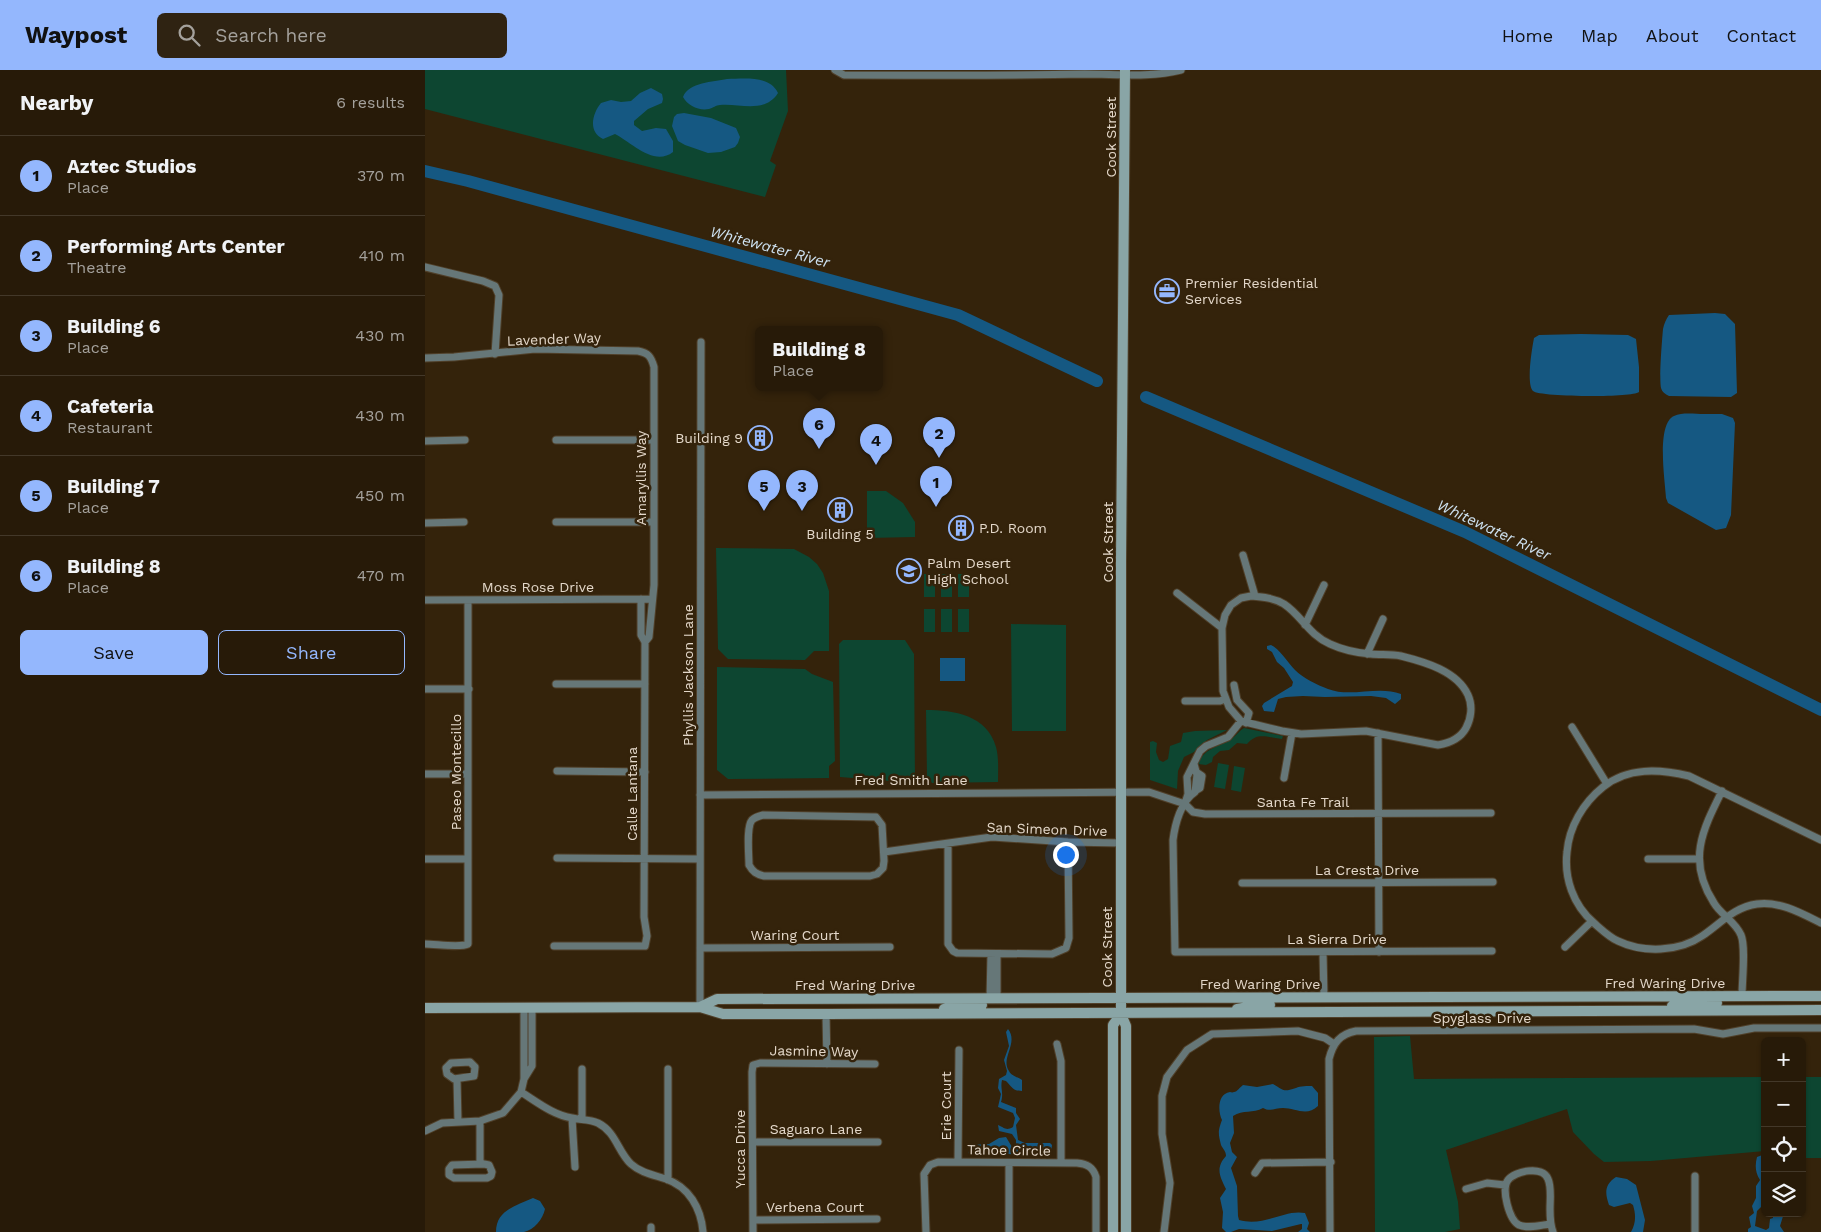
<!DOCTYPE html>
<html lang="en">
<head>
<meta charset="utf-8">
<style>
	:root { --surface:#271a08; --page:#2f2312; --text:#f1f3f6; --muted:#a4a19c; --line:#433829; --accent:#94b7fd }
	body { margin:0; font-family:"Work Sans",sans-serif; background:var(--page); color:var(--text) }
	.controls { position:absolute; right:15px; bottom:15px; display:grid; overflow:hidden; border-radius:8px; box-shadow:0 1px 4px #0004 }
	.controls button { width:45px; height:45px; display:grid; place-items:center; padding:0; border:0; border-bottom:1px solid var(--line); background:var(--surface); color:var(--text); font:25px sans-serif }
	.you { position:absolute; left:640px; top:784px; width:18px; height:18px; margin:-12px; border:4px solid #fff; border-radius:50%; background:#1a73e8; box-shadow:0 0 0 8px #1a73e833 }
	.badge { display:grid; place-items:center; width:32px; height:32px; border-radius:50%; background:var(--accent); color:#111; font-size:16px; font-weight:700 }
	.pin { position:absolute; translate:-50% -41px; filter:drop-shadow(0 1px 2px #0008) }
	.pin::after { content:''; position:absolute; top:26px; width:18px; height:15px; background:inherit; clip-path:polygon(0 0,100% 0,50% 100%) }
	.popup { position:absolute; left:330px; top:256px; width:128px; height:65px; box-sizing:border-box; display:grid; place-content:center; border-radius:8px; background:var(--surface); filter:drop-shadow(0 1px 4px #0005); font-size:16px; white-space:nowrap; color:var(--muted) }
	.popup b { font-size:19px; color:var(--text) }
	.popup::after { content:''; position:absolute; left:50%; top:100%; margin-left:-10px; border:10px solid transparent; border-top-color:var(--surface) }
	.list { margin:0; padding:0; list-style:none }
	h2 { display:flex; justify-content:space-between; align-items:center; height:65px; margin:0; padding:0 20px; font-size:21px }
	h2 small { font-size:16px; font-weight:400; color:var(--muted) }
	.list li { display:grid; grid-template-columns:32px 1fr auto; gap:15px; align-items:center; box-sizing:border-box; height:80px; padding:0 20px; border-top:1px solid var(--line) }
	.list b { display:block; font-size:19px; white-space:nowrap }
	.list p { margin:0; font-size:16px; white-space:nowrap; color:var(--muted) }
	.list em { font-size:16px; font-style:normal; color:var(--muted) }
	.actions { display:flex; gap:10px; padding:15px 20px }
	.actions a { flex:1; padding:11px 0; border:1px solid var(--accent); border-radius:8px; text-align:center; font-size:18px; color:var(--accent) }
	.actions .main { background:var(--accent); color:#111 }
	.icon { flex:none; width:28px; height:28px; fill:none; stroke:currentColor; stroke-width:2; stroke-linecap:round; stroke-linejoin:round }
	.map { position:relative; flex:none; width:1396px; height:1162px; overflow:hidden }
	header { display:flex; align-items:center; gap:30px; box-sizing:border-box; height:70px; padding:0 25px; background:var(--accent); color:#111 }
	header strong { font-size:24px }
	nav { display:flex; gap:28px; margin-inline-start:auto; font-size:18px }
	.search { width:350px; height:45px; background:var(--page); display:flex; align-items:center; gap:12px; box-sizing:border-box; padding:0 18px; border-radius:8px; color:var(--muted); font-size:19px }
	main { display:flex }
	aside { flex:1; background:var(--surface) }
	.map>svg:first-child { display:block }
</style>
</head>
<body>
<header>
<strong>Waypost</strong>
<div class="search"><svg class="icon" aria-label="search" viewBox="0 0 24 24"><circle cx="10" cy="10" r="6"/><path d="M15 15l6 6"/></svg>Search here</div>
<nav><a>Home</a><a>Map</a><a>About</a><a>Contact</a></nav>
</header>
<main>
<aside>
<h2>Nearby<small>6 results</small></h2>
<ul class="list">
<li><span class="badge">1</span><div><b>Aztec Studios</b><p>Place</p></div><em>370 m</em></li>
<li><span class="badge">2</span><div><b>Performing Arts Center</b><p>Theatre</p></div><em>410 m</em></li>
<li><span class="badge">3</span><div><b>Building 6</b><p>Place</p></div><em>430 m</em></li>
<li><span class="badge">4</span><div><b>Cafeteria</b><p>Restaurant</p></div><em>430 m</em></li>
<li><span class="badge">5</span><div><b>Building 7</b><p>Place</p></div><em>450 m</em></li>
<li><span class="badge">6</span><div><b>Building 8</b><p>Place</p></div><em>470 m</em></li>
</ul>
<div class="actions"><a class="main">Save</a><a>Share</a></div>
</aside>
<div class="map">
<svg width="1396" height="1162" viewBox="0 0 1396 1162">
	<rect width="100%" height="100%" fill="#34230b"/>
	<path fill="#0d4631" d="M0 0H361L363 41 345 91 351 95 340 127 0 39Z
		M442 421H461L478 433 490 452V467L442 468Z
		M291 478 369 479 384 487 392 494 398 503 404 521V581H389L380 590 303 589 293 579Z
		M499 504H510V527H499Z
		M516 504H527V527H516Z
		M533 504H544V527H533Z
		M499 539H510V562H499Z
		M516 539H527V562H516Z
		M533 539H544V562H533Z
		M586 554 641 555V661H587Z
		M418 570H480L489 584 490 713 415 707 414 574Z
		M292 597 380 599 387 604 408 612 410 691 404 696V708L303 709 292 700Z
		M501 640C529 640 562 645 571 677 574 688 573 701 573 712L507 713 502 707Z
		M819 658 858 666 857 669C841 667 832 662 822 674L812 673 804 680 795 681 788 687 787 692 781 695 773 694C778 679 793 677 806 669 811 666 814 661 819 658Z
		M802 660 782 670 769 682 759 687 753 701 752 719 725 710V672L728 671 732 673 731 682 734 690 738 692 743 689 745 676 756 672 758 663 770 661Z
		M793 693 804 695 800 719 789 717Z
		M809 696 820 698 816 722 806 720Z
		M985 966 989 1009 1340 1007V1081L1226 1091 1179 1092 1169 1084 1148 1062 1142 1039 1021 1080 1033 1132 1035 1159 1020 1162H950L949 967Z
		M1377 1007H1396V1088H1377Z"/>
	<path fill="#155882" d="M302 9C319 9 345 5 353 23 340 44 314 33 295 35 291 35 288 38 284 39 274 41 263 36 258 27 264 12 288 12 302 9Z
		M226 18 237 24 238 29 237 33 223 39 209 51V55L217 61 231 58 241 59 248 71V82C229 97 206 72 190 64L178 69C163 62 167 44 176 33L186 30 196 32 206 31 215 23Z
		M259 43 286 48 311 58 315 67 313 73 310 77 296 82 283 83 260 75 253 71 247 56 249 47 252 44Z
		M1290 243 1300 244 1310 254 1312 323 1306 327 1244 326C1240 324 1237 322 1236 318 1234 308 1237 270 1238 259 1239 254 1241 249 1244 245Z
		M1156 264 1203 265 1211 269 1214 297V322C1206 328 1114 327 1108 321 1101 314 1107 278 1109 268L1114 265Z
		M1279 344H1297L1308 348 1310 353 1306 445 1301 458 1291 460 1243 433 1241 428C1240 411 1231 354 1249 346 1257 342 1270 344 1279 344Z
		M846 575C854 578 863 593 870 600 878 608 892 615 903 619 926 628 953 615 976 624V629L970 634 961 628 946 626 900 627 878 626 861 627 853 629 849 642 839 641 837 636 839 633 867 616 868 612 859 598 852 592 847 582 842 579V576Z
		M540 588V611H515V588Z
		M583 959C594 973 575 988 584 1001 586 1006 593 1007 597 1010V1021C588 1021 587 1017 581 1011L577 1010C575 1019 579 1022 576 1032L591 1038V1043L595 1049 591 1055 593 1070 600 1073H625L627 1075 626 1083 614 1085 606 1083 595 1085 559 1082 547 1085 543 1083 547 1075 564 1074 574 1068 581 1067 587 1077 591 1074V1070L587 1064 574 1061 573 1055C580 1058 581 1061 588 1057L590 1048 588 1043 573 1037 576 1024 573 1018 574 1009 581 1005 582 1001 579 990 584 976 581 962Z
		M848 1014C860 1021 858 1022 871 1018 875 1016 883 1016 887 1016L893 1023V1036C882 1047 870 1038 858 1038 850 1038 845 1042 838 1038 828 1044 818 1039 808 1046L809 1063 805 1073 807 1082 812 1087 806 1098 812 1116 813 1146 814 1150C840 1157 859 1139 880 1143L884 1153 882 1159 885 1162H873L877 1159V1154H876L847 1161 814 1159 806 1162H801L797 1158 798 1142 795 1128 801 1119C795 1107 790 1098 801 1086 801 1081 798 1079 796 1075 793 1063 793 1061 797 1050 793 1042 792 1024 805 1022 806 1022 807 1023 809 1022 812 1022 815 1017 818 1015L832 1017Z
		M1340 1084V1110L1338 1112 1340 1136 1336 1137 1332 1141 1330 1156 1341 1160 1344 1158 1345 1149 1348 1148V1143H1359L1355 1156 1359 1162H1323V1159L1326 1157 1324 1147 1329 1143 1327 1136 1331 1128V1116L1335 1110C1330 1102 1330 1095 1332 1087Z
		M1191 1107 1202 1109 1211 1115 1220 1150 1218 1162H1206C1211 1153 1211 1145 1208 1135L1205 1133 1189 1137 1184 1135C1180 1123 1179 1115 1191 1107Z
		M108 1128 115 1131 120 1139C118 1149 109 1160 99 1162 91 1162 79 1162 71 1162 71 1140 91 1136 108 1128Z"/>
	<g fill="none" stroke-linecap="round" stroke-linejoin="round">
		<path stroke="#155882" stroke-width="12" d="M0 101 43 111 533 245 672 311
			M721 327 1040 462 1396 640"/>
		<defs>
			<path id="minor" d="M410 0 419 5C500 5 580 6 660 4 692 4 725 8 756 0
				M0 197 58 211 70 216 74 225 70 284
				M0 288 29 287 110 279 213 281C223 283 226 286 229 297V515L224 567 220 572 219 847 222 866 220 876H129
				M131 370H229
				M0 371 40 370
				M131 452H229
				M0 453 39 452
				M818 485 830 526
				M752 523 797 558
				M826 526C838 527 849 528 859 534 877 546 883 564 905 574 918 580 932 583 946 584 956 585 966 584 976 586 1000 592 1032 601 1043 625 1048 636 1046 649 1041 658 1035 669 1025 673 1013 675L941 661 876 664 857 661 816 651 804 637 798 621 797 558 800 545 806 535 816 528Z
				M216 529V565L220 572
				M0 530 227 529
				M880 555 899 515
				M942 584 958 549
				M131 614H220
				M809 615 812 630 824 643 821 653
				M0 619H44
				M760 631H795L800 629
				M1147 657 1182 714
				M953 663 954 882
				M769 694 772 705 770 722C756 731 750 754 748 770L750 882 1067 881
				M132 701 220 702
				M0 704H43
				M859 708 867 663
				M770 721 775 718 777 706 771 702
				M1297 721C1277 761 1262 791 1289 833 1296 845 1310 851 1316 865 1321 877 1317 911 1317 926
				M275 725 724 722 760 734 768 742 780 744 1066 743
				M761 730 763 724 762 707 775 681 781 676 803 667 816 651
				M338 745 451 747 457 755 459 791 458 798 452 804 445 806H339C331 804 328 802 324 795 324 785 321 757 327 750 330 747 334 746 338 745Z
				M1396 770 1264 706C1234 699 1203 697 1178 717 1158 733 1144 757 1142 782 1139 808 1148 835 1169 853 1176 859 1184 867 1193 871 1218 883 1254 882 1277 866 1295 854 1309 837 1332 834 1355 831 1376 843 1396 853
				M523 774V874L528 881 532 883 627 884 641 878 644 868 643 772
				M459 782 567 767 643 772 696 773
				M132 788 275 789
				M0 789H43
				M1223 789H1273
				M817 813 1068 812
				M0 874C11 874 35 878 43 874V530
				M1140 877 1167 851
				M275 878 465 877
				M898 882 899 928
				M572 884V929
				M565 929 566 884
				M275 937 276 272
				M401 944 402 994
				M632 974 636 991V1093
				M45 992 50 997 49 1006 29 1009 22 1004 21 998 26 993Z
				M157 999V1049
				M32 1009 33 1052
				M99 1009 107 996V939
				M96 1022C112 1032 128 1045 147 1048 156 1050 164 1049 173 1053 191 1062 193 1082 206 1094 216 1103 229 1105 241 1109 264 1117 276 1138 278 1162
				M147 1048 150 1097
				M55 1051V1094
				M0 1061 17 1053 55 1051 78 1043 96 1022 99 1009V939
				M329 1072H453
				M533 1092 534 980
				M59 1094 64 1095 67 1102 66 1106 62 1108H29L24 1105V1099L27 1095Z
				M830 1103 837 1093 906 1092
				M1270 1106V1162
				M243 1110V999
				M1041 1119 1062 1113 1080 1115
				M328 1150 452 1149
				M1125 1154C1116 1155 1103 1159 1094 1155 1084 1150 1076 1119 1083 1110 1090 1101 1118 1095 1123 1109 1129 1122 1121 1144 1128 1162
				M226 1162V1157
				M328 1162 327 1002 328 995 335 993 450 994
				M501 1162 499 1104 505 1095 513 1092 652 1093C662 1094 668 1097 671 1107V1162
				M584 1162V1093
				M739 1162 745 1113 737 1064V1026L742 1007 762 980 787 964 873 961 900 968 909 974
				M905 1162 904 989C908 973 915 964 931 961L1269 959 1298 964 1329 958H1396"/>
			<path id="secondary" d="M1247 936 1259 934 1292 933
				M275 937 292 929 1396 926
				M0 938 275 937 298 944H401L1396 940
				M519 939 528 937 557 935
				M812 939 835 935H845
				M696 944 701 956V1162
				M688 1162V955L696 944V492L700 0"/>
		</defs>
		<use href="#minor" stroke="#50402a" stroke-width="9"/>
		<use href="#secondary" stroke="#50402a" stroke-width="12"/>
		<use href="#minor" stroke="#667778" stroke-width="7"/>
		<use href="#secondary" stroke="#89a5a6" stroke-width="10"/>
	</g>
	<defs>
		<symbol id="office-ring" viewBox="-11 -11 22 22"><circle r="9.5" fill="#34230b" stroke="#94b7fd" stroke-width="1.5"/><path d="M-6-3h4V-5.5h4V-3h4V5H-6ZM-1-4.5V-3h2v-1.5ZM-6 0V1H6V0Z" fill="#94b7fd"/></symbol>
		<symbol id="building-ring" viewBox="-11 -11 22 22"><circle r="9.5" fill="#34230b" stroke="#94b7fd" stroke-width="1.5"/><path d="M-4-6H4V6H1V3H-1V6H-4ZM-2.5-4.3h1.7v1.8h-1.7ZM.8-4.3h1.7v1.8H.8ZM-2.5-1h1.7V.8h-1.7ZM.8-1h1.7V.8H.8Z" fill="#94b7fd"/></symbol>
		<symbol id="school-ring" viewBox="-11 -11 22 22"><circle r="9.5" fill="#34230b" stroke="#94b7fd" stroke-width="1.5"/><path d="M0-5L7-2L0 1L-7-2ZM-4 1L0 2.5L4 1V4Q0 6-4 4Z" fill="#94b7fd"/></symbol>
	</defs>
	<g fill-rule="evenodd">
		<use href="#office-ring" x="728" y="207" width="28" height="28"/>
		<use href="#building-ring" x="321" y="354" width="28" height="28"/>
		<use href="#building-ring" x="401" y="426" width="28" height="28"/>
		<use href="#building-ring" x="522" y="444" width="28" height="28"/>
		<use href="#school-ring" x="470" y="487" width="28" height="28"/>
	</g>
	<g text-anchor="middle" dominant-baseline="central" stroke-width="5" stroke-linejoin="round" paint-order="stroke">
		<g font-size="14" fill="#e4d8ca" stroke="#34230b">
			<text transform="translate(686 67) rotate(-90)">Cook Street</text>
			<text transform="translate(129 269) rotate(-2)">Lavender Way</text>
			<text transform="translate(216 408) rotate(-90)">Amaryllis Way</text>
			<text transform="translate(683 472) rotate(-90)">Cook Street</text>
			<text x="113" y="517">Moss Rose Drive</text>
			<text transform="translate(263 605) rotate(-90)">Phyllis Jackson Lane</text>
			<text transform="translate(31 702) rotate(-90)">Paseo Montecillo</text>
			<text x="486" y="710">Fred Smith Lane</text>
			<text transform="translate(207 724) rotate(-90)">Calle Lantana</text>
			<text x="878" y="732">Santa Fe Trail</text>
			<text transform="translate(622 759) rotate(2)">San Simeon Drive</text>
			<text x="942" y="800">La Cresta Drive</text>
			<text x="370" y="865">Waring Court</text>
			<text x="912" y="869">La Sierra Drive</text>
			<text transform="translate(682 877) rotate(-90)">Cook Street</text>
			<text x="1240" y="913">Fred Waring Drive</text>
			<text x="835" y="914">Fred Waring Drive</text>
			<text x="430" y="915">Fred Waring Drive</text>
			<text x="1057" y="948">Spyglass Drive</text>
			<text transform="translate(389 981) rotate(1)">Jasmine Way</text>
			<text transform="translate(521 1036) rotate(-90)">Erie Court</text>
			<text x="391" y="1059">Saguaro Lane</text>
			<text transform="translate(315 1079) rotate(-90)">Yucca Drive</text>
			<text transform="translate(584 1080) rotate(1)">Tahoe Circle</text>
			<text x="390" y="1137">Verbena Court</text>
		</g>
		<g font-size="14" fill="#e4d8ca" stroke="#34230b" text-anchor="start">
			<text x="760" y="213">Premier Residential<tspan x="760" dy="16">Services</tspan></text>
			<text x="318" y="368" text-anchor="end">Building 9</text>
			<text x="554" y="458">P.D. Room</text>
			<text x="415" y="464" text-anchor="middle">Building 5</text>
			<text x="502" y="493">Palm Desert<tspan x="502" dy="16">High School</tspan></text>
		</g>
		<g font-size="15" font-style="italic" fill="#cee2f1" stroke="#34230b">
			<text transform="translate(345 177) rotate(15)">Whitewater River</text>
			<text transform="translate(1069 460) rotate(25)">Whitewater River</text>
		</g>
	</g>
</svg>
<div class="controls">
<button>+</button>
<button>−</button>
<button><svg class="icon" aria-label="locate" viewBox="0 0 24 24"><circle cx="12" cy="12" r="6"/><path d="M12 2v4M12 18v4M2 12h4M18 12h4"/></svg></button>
<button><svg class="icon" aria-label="layers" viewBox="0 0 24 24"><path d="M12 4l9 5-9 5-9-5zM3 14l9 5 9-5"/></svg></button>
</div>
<div class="you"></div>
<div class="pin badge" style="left:511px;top:437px">1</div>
<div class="pin badge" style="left:514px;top:388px">2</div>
<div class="pin badge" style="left:377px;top:441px">3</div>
<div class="pin badge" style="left:451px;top:395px">4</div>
<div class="pin badge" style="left:339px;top:441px">5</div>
<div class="pin badge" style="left:394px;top:379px">6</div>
<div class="popup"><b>Building 8</b>Place</div>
</div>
</main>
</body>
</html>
